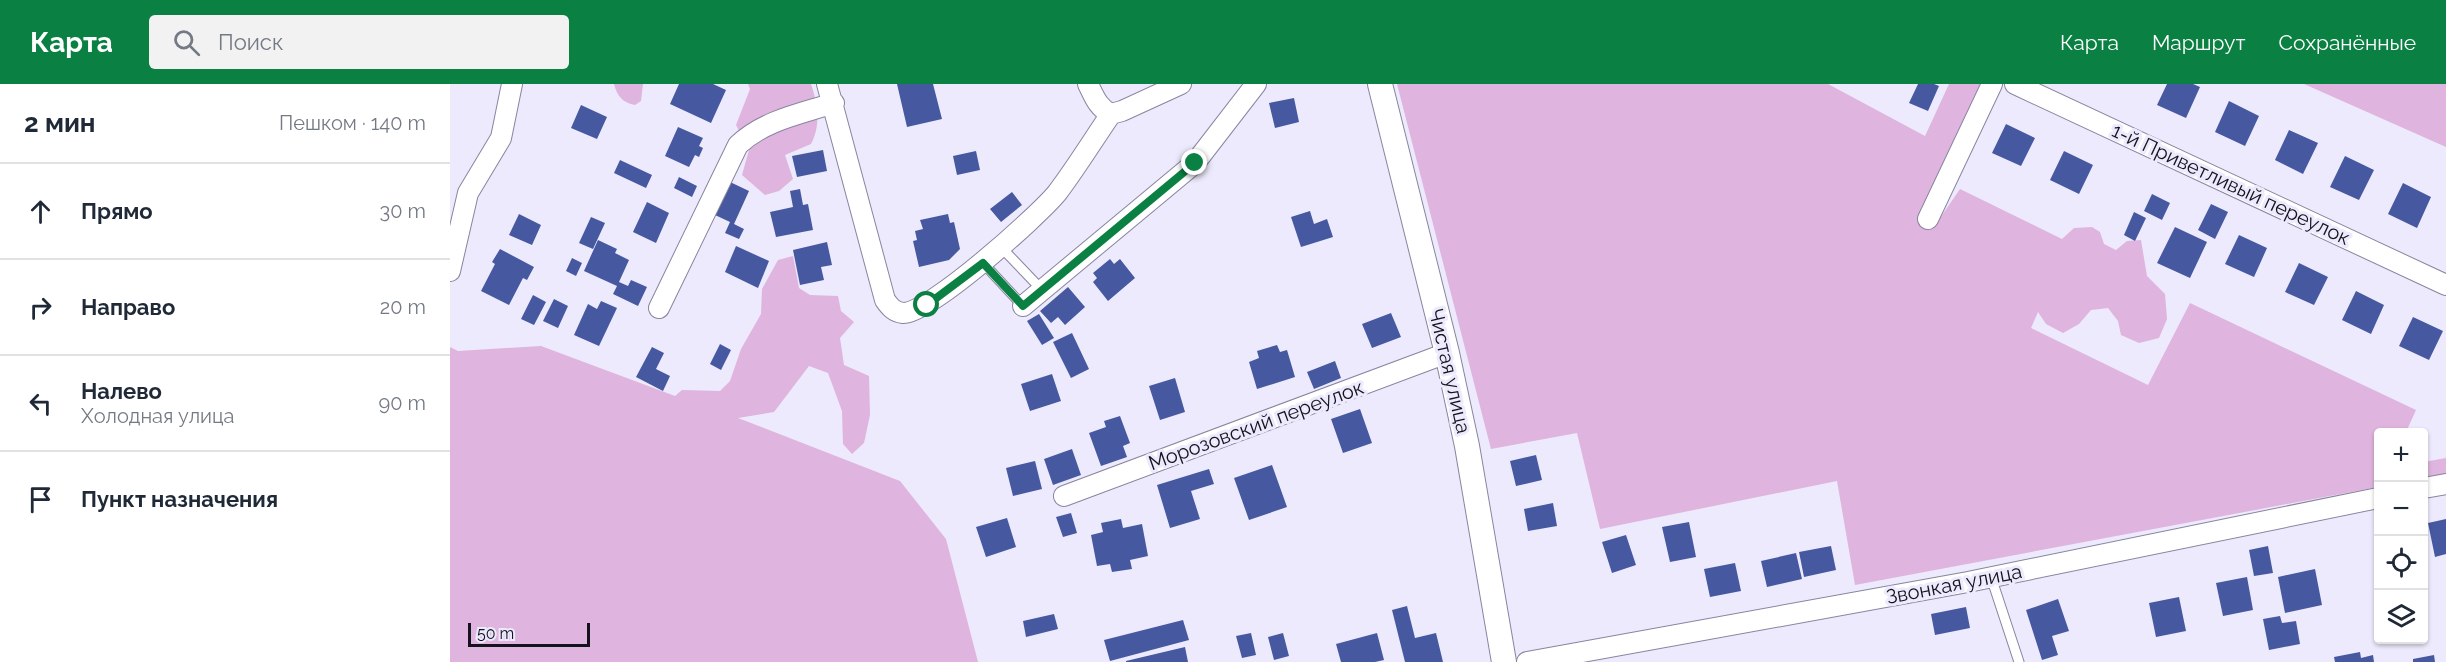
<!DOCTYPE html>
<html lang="ru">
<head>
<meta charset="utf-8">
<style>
	:root { --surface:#fff; --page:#f2f2f3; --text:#1f2937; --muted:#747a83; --line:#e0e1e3; --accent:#0b8043 }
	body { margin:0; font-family:Raleway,sans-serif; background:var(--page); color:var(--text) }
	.controls { position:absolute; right:18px; bottom:18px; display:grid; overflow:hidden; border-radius:6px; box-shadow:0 2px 4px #0004 }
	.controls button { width:54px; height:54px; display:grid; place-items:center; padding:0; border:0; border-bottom:2px solid var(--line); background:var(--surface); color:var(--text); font:30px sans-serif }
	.scale { position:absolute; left:18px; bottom:15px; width:122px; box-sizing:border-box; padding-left:6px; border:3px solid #14131d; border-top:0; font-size:16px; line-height:21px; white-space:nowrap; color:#14131d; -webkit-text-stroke:4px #eceafc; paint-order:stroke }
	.stop { position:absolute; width:18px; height:18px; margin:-14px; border:4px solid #0b8043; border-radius:50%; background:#fff }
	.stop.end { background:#0b8043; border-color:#fff; box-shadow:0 2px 6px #0008 }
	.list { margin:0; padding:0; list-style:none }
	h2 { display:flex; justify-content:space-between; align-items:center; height:78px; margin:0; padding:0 24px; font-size:26px }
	h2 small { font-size:20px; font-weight:400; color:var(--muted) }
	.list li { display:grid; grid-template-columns:39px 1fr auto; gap:18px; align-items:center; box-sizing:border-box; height:96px; padding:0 24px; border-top:2px solid var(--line) }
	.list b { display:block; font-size:22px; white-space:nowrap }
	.list p { margin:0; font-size:20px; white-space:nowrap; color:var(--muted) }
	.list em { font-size:20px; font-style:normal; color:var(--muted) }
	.icon { flex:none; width:33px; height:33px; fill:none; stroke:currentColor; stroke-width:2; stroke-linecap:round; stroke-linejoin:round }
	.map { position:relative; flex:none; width:1996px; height:578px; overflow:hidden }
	header { display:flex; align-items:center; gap:36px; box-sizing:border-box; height:84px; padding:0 30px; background:var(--accent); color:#fff }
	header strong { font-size:28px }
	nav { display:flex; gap:33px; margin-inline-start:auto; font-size:21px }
	.search { width:420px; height:54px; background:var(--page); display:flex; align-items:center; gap:15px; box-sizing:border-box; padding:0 21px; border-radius:6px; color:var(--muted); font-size:22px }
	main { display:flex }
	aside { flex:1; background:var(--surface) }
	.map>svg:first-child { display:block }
</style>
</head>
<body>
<header>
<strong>Карта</strong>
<div class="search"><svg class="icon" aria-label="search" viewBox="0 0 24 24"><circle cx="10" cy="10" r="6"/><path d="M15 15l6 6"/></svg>Поиск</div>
<nav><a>Карта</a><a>Маршрут</a><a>Сохранённые</a></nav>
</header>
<main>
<aside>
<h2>2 мин<small>Пешком · 140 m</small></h2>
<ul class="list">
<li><svg class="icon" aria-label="ahead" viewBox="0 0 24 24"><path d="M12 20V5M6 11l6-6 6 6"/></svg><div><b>Прямо</b></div><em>30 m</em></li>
<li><svg class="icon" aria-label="right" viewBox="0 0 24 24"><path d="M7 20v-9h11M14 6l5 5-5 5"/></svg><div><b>Направо</b></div><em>20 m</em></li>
<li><svg class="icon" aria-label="left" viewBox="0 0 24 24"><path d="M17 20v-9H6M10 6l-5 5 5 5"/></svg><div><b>Налево</b><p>Холодная улица</p></div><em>90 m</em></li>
<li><svg class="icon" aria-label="arrive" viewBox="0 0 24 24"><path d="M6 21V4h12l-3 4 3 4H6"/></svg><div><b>Пункт назначения</b></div></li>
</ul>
</aside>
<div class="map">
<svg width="1996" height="578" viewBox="0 0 1996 578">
	<rect width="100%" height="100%" fill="#eceafc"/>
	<path fill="#dfb4de" d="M164 0H193L191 17 185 21C173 19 167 12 164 0Z
		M298 0H361C368 20 371 41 361 60L335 71 343 95 329 107 315 111 292 91 299 66 286 41 300 5Z
		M947 0H1378L1475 52 1499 0H1534L1474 143 1490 134 1510 105 1612 155 1624 144 1642 143 1650 148 1654 160 1666 166 1677 157 1691 156 1697 192 1715 210 1717 235 1709 254 1689 259 1671 251 1668 237 1658 224 1641 226 1629 240 1613 249 1596 240 1588 228 1581 244 1698 301 1740 219 1966 326 1956 348H1928V403L1405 501 1387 397 1150 445 1127 349 1041 365Z
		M1854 0H1996V63Z
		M343 172 349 204 360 211 388 212 391 227 404 238 390 254 394 281 419 292 420 331 414 359 402 370 393 360 392 327 378 289 359 282 324 328 288 334 450 397 496 455 528 578H0V263L8 267 91 262 225 312 232 306 270 307 280 297 291 265 311 230 312 205 328 176Z
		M1996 374V391L1974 395V378Z"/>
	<path fill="#46589f" d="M229 0H263L276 6 261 39 220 20Z
		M447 0H483L492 35 457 43Z
		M1468 0H1484L1489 2 1478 27 1459 19Z
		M1717 0H1743L1750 3 1736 34 1707 21Z
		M844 14 849 38 825 44 819 19Z
		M1779 17 1809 32 1795 62 1765 48Z
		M131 21 157 33 147 55 121 44Z
		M1556 40 1585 54 1571 82 1542 69Z
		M228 43 253 54 249 62 253 64 249 73 245 71 239 83 215 72Z
		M1839 46 1868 59 1853 90 1825 76Z
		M373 66 377 87 347 93 342 72Z
		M526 67 530 86 507 91 503 72Z
		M1614 67 1643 81 1629 110 1600 96Z
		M1895 72 1924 86 1909 116 1880 103Z
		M170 76 202 91 196 104 164 89Z
		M229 93 247 102 242 113 224 104Z
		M280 98 299 107 284 140 294 145 289 155 275 149 280 138 265 131Z
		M1953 99 1981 113 1967 144 1938 130Z
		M350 105 353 121 358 120 363 146 326 153 320 128 343 123 340 107Z
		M562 108 572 121 551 138 540 125Z
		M1702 110 1720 119 1712 136 1694 127Z
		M197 118 219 129 206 159 183 148Z
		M1761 120 1778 128 1765 155 1748 146Z
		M860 127 864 140 877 135 883 153 851 163 841 133Z
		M1684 128 1696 134 1685 157 1674 151Z
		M69 130 91 141 82 161 59 151Z
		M498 130 500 139 504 138 510 165 499 176 469 183 463 157 467 156 465 147 473 145 470 136Z
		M141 133 155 139 143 165 129 159Z
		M1725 143 1757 158 1740 194 1707 179Z
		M1789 151 1817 164 1804 193 1775 180Z
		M148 156 167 165 165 169 179 176 169 198 178 202 181 196 197 203 188 222 163 210 167 202 134 187Z
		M377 158 382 181 371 183 374 196 350 201 343 166Z
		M286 162 319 177 308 204 275 188Z
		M50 165 84 183 77 196 73 194 59 221 31 207 45 180 42 178Z
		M122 174 132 179 126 192 116 187Z
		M660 175 664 180 670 175 685 194 658 217 643 198 647 194 643 189Z
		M1849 179 1878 193 1864 221 1835 208Z
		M618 203 635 223 615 241 608 233 601 239 590 227Z
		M1906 207 1934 221 1921 250 1892 236Z
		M83 211 96 218 84 241 71 235Z
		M104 215 118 222 108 244 93 237Z
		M151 217 167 224 149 262 124 251 138 220 147 225Z
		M941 229 951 253 922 264 912 240Z
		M589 230 604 254 592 261 577 237Z
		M1963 233 1993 247 1979 276 1949 262Z
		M622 249 639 285 621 294 603 258Z
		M270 260 281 266 271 286 260 280Z
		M827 261 830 268 837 266 845 293 807 305 799 278 809 274 807 267Z
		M202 263 214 269 206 285 220 292 213 307 186 293Z
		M885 277 891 294 864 305 857 288Z
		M602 290 611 317 580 327 571 300Z
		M725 294 735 328 710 336 699 302Z
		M910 325 922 359 893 369 881 335Z
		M670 332 680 359 673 362 677 373 651 382 639 349 656 343 654 337Z
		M622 365 631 391 603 401 594 375Z
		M1086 371 1092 396 1066 402 1060 377Z
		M585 377 592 405 563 412 556 384Z
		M822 381 837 423 799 436 784 394Z
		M759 385 764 400 741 407 750 435 720 444 707 401Z
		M1103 419 1107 442 1078 447 1074 425Z
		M621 429 627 449 613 453 606 433Z
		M557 434 566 463 536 473 526 443Z
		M671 435 673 444 692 440 698 472 680 476 682 485 662 488 660 480 647 482 641 451 653 448 651 439Z
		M1996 435V470L1985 473 1978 439Z
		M1239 438 1246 473 1220 478 1212 443Z
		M1176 451 1186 481 1162 489 1152 458Z
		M1381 462 1386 486 1354 493 1349 468Z
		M1818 462 1823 489 1804 492 1799 466Z
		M1346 469 1352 495 1317 503 1311 477Z
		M1285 479 1291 507 1260 513 1254 485Z
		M1865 485 1872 521 1835 529 1828 493Z
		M1797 493 1803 526 1773 532 1766 499Z
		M1729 513 1736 547 1706 553 1699 519Z
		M1608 515 1619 547 1602 552 1608 571 1592 576 1576 526Z
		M957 522 965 554 986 549 993 578H955L942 526Z
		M1516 523 1520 544 1485 551 1481 530Z
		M604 530 608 545 576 553 573 537Z
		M1830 532 1832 539 1846 537 1850 560 1819 566 1813 535Z
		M733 536 739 556 660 577 654 556Z
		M801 549 806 571 792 574 786 552Z
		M833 549 839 572 824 576 818 553Z
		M927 549 934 576 925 578H891L886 560Z
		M735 563 738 578H676V577Z
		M1910 568 1911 574 1923 571 1924 578H1885L1884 573Z
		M1984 571 1985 578H1963V575Z"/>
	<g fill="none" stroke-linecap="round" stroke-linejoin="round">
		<defs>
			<path id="service" d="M550 162 592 206
				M533 179 573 222
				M1541 493 1569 578"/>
			<path id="minor" d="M377 0 435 216C440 223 444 228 453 229 479 230 588 132 607 109 626 84 643 56 661 30L672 27 731 0
				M638 0C644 12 648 24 661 30
				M1565 0 1996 201
				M1478 135 1542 0
				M0 187 18 109 51 54 62 0
				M573 222 745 79 806 0
				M209 224 288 61C315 36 350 30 384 19
				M1974 404 1996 400
				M614 412 997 269
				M1077 578 1518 498 1928 414"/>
			<path id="tertiary" d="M930 0 997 269 1017 362 1054 578"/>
		</defs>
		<use href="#service" stroke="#88859f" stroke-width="11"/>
		<use href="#minor" stroke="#88859f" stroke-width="22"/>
		<use href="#tertiary" stroke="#88859f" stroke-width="26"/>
		<use href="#service" stroke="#fff" stroke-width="9"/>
		<use href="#minor" stroke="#fff" stroke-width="20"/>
		<use href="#tertiary" stroke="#fff" stroke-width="24"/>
	</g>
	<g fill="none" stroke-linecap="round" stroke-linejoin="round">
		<path stroke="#0b8043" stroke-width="8" d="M477 221 533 179 573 222 745 79"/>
	</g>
	<g text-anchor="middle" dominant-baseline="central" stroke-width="6" stroke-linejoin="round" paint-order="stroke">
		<g font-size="20" fill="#14131d" stroke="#eceafc">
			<text transform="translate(1781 100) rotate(25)">1-й Приветливый переулок</text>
			<text transform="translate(1000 287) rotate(77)">Чистая улица</text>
			<text transform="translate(806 341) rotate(-20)">Морозовский переулок</text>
			<text transform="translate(1504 500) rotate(-11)">Звонкая улица</text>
		</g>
	</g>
</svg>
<div class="controls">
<button>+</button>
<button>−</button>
<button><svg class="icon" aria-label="locate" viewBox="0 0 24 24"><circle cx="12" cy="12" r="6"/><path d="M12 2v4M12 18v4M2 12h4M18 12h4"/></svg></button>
<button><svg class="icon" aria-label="layers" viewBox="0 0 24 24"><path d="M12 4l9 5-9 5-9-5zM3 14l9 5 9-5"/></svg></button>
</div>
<div class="scale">50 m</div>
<div class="stop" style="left:477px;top:221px"></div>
<div class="stop end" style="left:745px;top:79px"></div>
</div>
</main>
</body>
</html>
